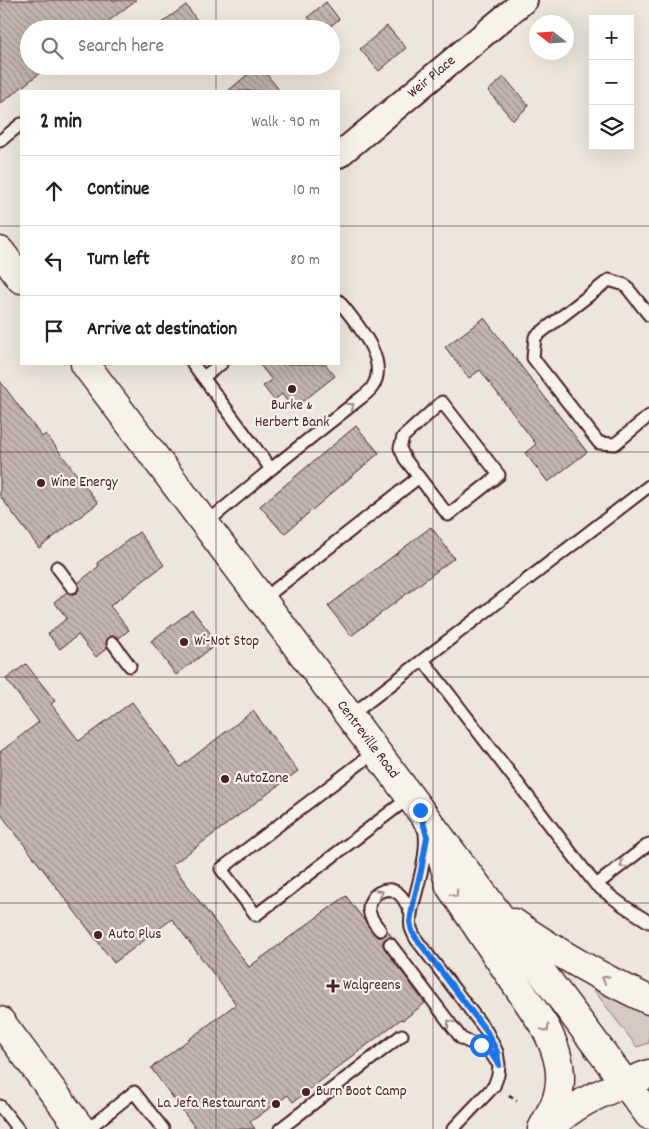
<!DOCTYPE html>
<html lang="en">
<head>
<meta charset="utf-8">
<style>
	:root { --surface:#fff; --page:#f2f2f2; --text:#222; --muted:#767676; --line:#e0e0e0 }
	body { margin:0; font-family:Dekko,sans-serif; background:var(--page); color:var(--text) }
	.controls { position:absolute; right:15px; top:15px; display:grid; overflow:hidden; border-radius:0px; box-shadow:0 5px 20px #0002 }
	.controls button { width:45px; height:45px; display:grid; place-items:center; padding:0; border:0; border-bottom:1px solid var(--line); background:var(--surface); color:var(--text); font:25px sans-serif }
	.compass { position:absolute; left:529px; top:15px; width:45px; height:45px; border-radius:50%; background:var(--surface); box-shadow:0 5px 20px #0002; rotate:287deg }
	.stop { position:absolute; width:15px; height:15px; margin:-11px; border:4px solid #1a73e8; border-radius:50%; background:#fff }
	.stop.end { background:#1a73e8; border-color:#fff; box-shadow:0 1px 5px #0008 }
	.list { margin:0; padding:0; list-style:none }
	h2 { display:flex; justify-content:space-between; align-items:center; height:65px; margin:0; padding:0 20px; font-size:21px }
	h2 small { font-size:16px; font-weight:400; color:var(--muted) }
	.list li { display:grid; grid-template-columns:32px 1fr auto; gap:15px; align-items:center; box-sizing:border-box; height:70px; padding:0 20px; border-top:1px solid var(--line) }
	.list b { display:block; font-size:19px; white-space:nowrap }
	.list em { font-size:16px; font-style:normal; color:var(--muted) }
	.icon { flex:none; width:28px; height:28px; fill:none; stroke:currentColor; stroke-width:2; stroke-linecap:round; stroke-linejoin:round }
	.map { position:relative; flex:none; width:649px; height:1129px; overflow:hidden }
	.search { position:absolute; background:var(--surface); box-shadow:0 5px 20px #0002; left:20px; top:20px; width:320px; height:55px; display:flex; align-items:center; gap:12px; box-sizing:border-box; padding:0 18px; border-radius:28px; color:var(--muted); font-size:19px }
	.panel { position:absolute; background:var(--surface); box-shadow:0 5px 20px #0002; left:20px; top:90px; width:320px; height:275px; border-radius:0px }
	.map>svg:first-child { display:block }
</style>
</head>
<body>
<div class="map">
<svg width="649" height="1129" viewBox="0 0 649 1129">
	<defs>
		<pattern id="building-back-hatch" width="6" height="6" patternUnits="userSpaceOnUse" patternTransform="scale(1.25)"><rect width="6" height="6" fill="#c4b5b0"/><path d="M-1 5l2 2M0 0l6 6M5-1l2 2" fill="none" stroke="#a1938f"/></pattern>
	</defs>
	<rect width="100%" height="100%" fill="#ece6dd"/>
	<filter id="ink" filterUnits="userSpaceOnUse"><feTurbulence type="fractalNoise" baseFrequency=".02" numOctaves="2"/><feDisplacementMap in="SourceGraphic" scale="10" xChannelSelector="R" yChannelSelector="G"/><feConvolveMatrix kernelMatrix="1 2 1 2 8 2 1 2 1" color-interpolation-filters="sRGB"/></filter>
	<g filter="url(#ink)">
		<path fill="#d5c9c2" stroke="#907476" d="M584 977 628 1005 649 1015V1043L637 1047Z"/>
		<path fill="url(#building-back-hatch)" stroke="#4a1f2b" d="M0 0H136L98 29H29V66H49L0 104Z
			M326 2 339 19 327 29H317L308 17Z
			M186 5 203 29H153Z
			M387 26 406 48 379 71 360 49Z
			M258 66H260L280 91H228Z
			M504 77 529 106 513 120 488 91Z
			M484 318 587 452 548 482 525 453 536 444 480 370 469 378 445 347Z
			M259 364H325L335 376 293 409 282 394 274 400 263 386 272 380Z
			M0 381 42 437 46 434 98 503 39 548 0 496Z
			M356 426 379 453 284 534 260 506Z
			M431 527 454 558 351 636 328 606Z
			M139 532 164 565 110 606 129 630 119 638 113 636 108 637 106 643 107 648 96 657 78 635 60 649 48 634 67 618 54 602 67 592 72 594 77 593 79 587 78 583 99 566 97 563Z
			M192 610 218 643 176 675 151 641Z
			M26 664 55 701 51 704 79 741 132 702 180 767 253 711 298 771 172 865 249 967 346 896 375 935 378 937H382L385 935 387 930 392 937 386 938 383 941V944L384 948 425 1003 403 1020 401 1019 293 1102 288 1095 250 1122 255 1129H196L151 1068 236 1004 172 919 114 963 0 813V752L39 722 6 679Z"/>
		<g fill="none" stroke-linecap="round" stroke-linejoin="round">
			<defs>
				<path id="lane" d="M0 141 21 124
					M649 315 625 285 609 280 535 337 533 358 599 443 615 444 649 416
					M193 364 271 469
					M203 377 221 364
					M442 402 499 475 448 515 405 459 400 448 403 437Z
					M205 524 271 469 362 397C366 394 371 390 373 386 390 359 354 321 339 301
					M57 567 72 587
					M262 600 419 477
					M113 643 130 666
					M423 660 596 885 624 906 649 922
					M350 716 649 486
					M376 751 221 869 256 915 410 797
					M424 828C429 847 420 878 415 897 412 907 409 918 411 928 412 932 414 935 416 939L487 1032 497 1052 499 1065 498 1075 494 1086 453 1129
					M596 885 649 844
					M380 930C375 924 370 918 369 910 368 895 387 883 399 894 405 899 408 907 411 914
					M390 944 461 1038C477 1048 485 1042 496 1061
					M0 1106 18 1129
					M88 1129 134 1092 163 1129
					M280 1129 402 1035"/>
				<g id="street">
					<path id="s1" d="M339 155 525 0"/>
				</g>
				<path id="secondary" d="M0 1021 81 1129
					M625 1083 649 1074"/>
				<path id="primary" d="M549 1129C571 1106 596 1095 625 1083"/>
				<g id="highway">
					<path d="M0 251 21 279"/>
					<path id="s2" d="M85 364 649 1115"/>
					<path d="M439 845 450 886 545 1027C558 1051 566 1077 555 1104 551 1112 546 1121 542 1129"/>
					<path d="M514 923C557 953 602 978 649 1000"/>
				</g>
			</defs>
			<use href="#lane" stroke="#4a1f2b" stroke-width="15"/>
			<use href="#street" stroke="#4a1f2b" stroke-width="28"/>
			<use href="#secondary" stroke="#4a1f2b" stroke-width="31"/>
			<use href="#primary" stroke="#4a1f2b" stroke-width="31"/>
			<use href="#highway" stroke="#4a1f2b" stroke-width="31"/>
			<path stroke="#4a1f2b" stroke-width="3" stroke-dasharray="5 4" stroke-linecap="butt" d="M509 1095 517 1101"/>
			<use href="#lane" stroke="#f7f3e8" stroke-width="11"/>
			<use href="#street" stroke="#f7f3e8" stroke-width="24"/>
			<use href="#secondary" stroke="#f7f3e8" stroke-width="28"/>
			<use href="#primary" stroke="#f7f3e8" stroke-width="28"/>
			<use href="#highway" stroke="#f7f3e8" stroke-width="28"/>
		</g>
		<defs><path id="oneway-chevron" d="M-2-3.5L2.5 0L-2 3.5" fill="none" stroke-width="1.6" stroke-linecap="round" stroke-linejoin="round" transform="scale(1.25)"/></defs>
		<g stroke="#a0898a">
			<use href="#oneway-chevron" transform="translate(351 406) rotate(-38)"/>
			<use href="#oneway-chevron" transform="translate(623 865) rotate(142)"/>
			<use href="#oneway-chevron" transform="translate(380 893) rotate(-28)"/>
			<use href="#oneway-chevron" transform="translate(455 894) rotate(56)"/>
			<use href="#oneway-chevron" transform="translate(605 979) rotate(-152)"/>
			<use href="#oneway-chevron" transform="translate(450 1023) rotate(-127)"/>
			<use href="#oneway-chevron" transform="translate(546 1029) rotate(59)"/>
		</g>
	</g>
	<g fill="none" stroke-linecap="round" stroke-linejoin="round" filter="url(#ink)">
		<path stroke="#1a73e8" stroke-width="6" d="M420 810 427 837 421 871 413 904 410 922 412 931 416 938 487 1032 497 1052 499 1065 490 1052 481 1045"/>
	</g>
	<path fill="none" stroke="#4a1f2b" stroke-width="1" stroke-opacity="0.55" d="M216 0V29M433 0V1129M216 66V91M0 226H21M339 226H649M216 364V1129M0 452H649M0 677H649M0 903H649"/>
	<g fill="#4a1f2b" stroke="#f7f3e8" stroke-width="2">
		<circle cx="292" cy="389" r="5"/>
		<circle cx="41" cy="483" r="5"/>
		<circle cx="184" cy="642" r="5"/>
		<circle cx="225" cy="779" r="5"/>
		<circle cx="98" cy="935" r="5"/>
		<path d="M330.5 978.5h5v5h5v5h-5v5h-5v-5h-5v-5h5z"/>
		<circle cx="306" cy="1092" r="5"/>
		<circle cx="276" cy="1104" r="5"/>
	</g>
	<g text-anchor="middle" dominant-baseline="central" stroke-width="4.5" stroke-linejoin="round" paint-order="stroke">
		<g font-size="15" fill="#4a1f2b" stroke="#f7f3e8">
			<text stroke="none"><textPath href="#s1" startOffset="121">Weir Place</textPath></text>
			<text stroke="none"><textPath href="#s2" startOffset="470">Centreville Road</textPath></text>
		</g>
		<g font-size="15" fill="#4a1f2b" stroke="#f7f3e8" text-anchor="start">
			<text x="292" y="406" text-anchor="middle">Burke &amp;<tspan x="292" dy="17">Herbert Bank</tspan></text>
			<text x="51" y="483">Wine Energy</text>
			<text x="194" y="642">Wi-Not Stop</text>
			<text x="235" y="779">AutoZone</text>
			<text x="108" y="935">Auto Plus</text>
			<text x="343" y="986">Walgreens</text>
			<text x="316" y="1092">Burn Boot Camp</text>
			<text x="266" y="1104" text-anchor="end">La Jefa Restaurant</text>
		</g>
	</g>
</svg>
<div class="controls">
<button>+</button>
<button>−</button>
<button><svg class="icon" aria-label="layers" viewBox="0 0 24 24"><path d="M12 4l9 5-9 5-9-5zM3 14l9 5 9-5"/></svg></button>
</div>
<svg class="compass" viewBox="-18 -18 36 36"><path d="M0-13l5 13h-10z" fill="#e53935"/><path d="M0 13l5-13h-10z" fill="#767676"/></svg>
<div class="stop" style="left:481px;top:1045px"></div>
<div class="stop end" style="left:420px;top:810px"></div>
<div class="search"><svg class="icon" aria-label="search" viewBox="0 0 24 24"><circle cx="10" cy="10" r="6"/><path d="M15 15l6 6"/></svg>Search here</div>
<section class="panel">
<h2>2 min<small>Walk · 90 m</small></h2>
<ul class="list">
<li><svg class="icon" aria-label="ahead" viewBox="0 0 24 24"><path d="M12 20V5M6 11l6-6 6 6"/></svg><div><b>Continue</b></div><em>10 m</em></li>
<li><svg class="icon" aria-label="left" viewBox="0 0 24 24"><path d="M17 20v-9H6M10 6l-5 5 5 5"/></svg><div><b>Turn left</b></div><em>80 m</em></li>
<li><svg class="icon" aria-label="arrive" viewBox="0 0 24 24"><path d="M6 21V4h12l-3 4 3 4H6"/></svg><div><b>Arrive at destination</b></div></li>
</ul>
</section>
</div>
</body>
</html>
